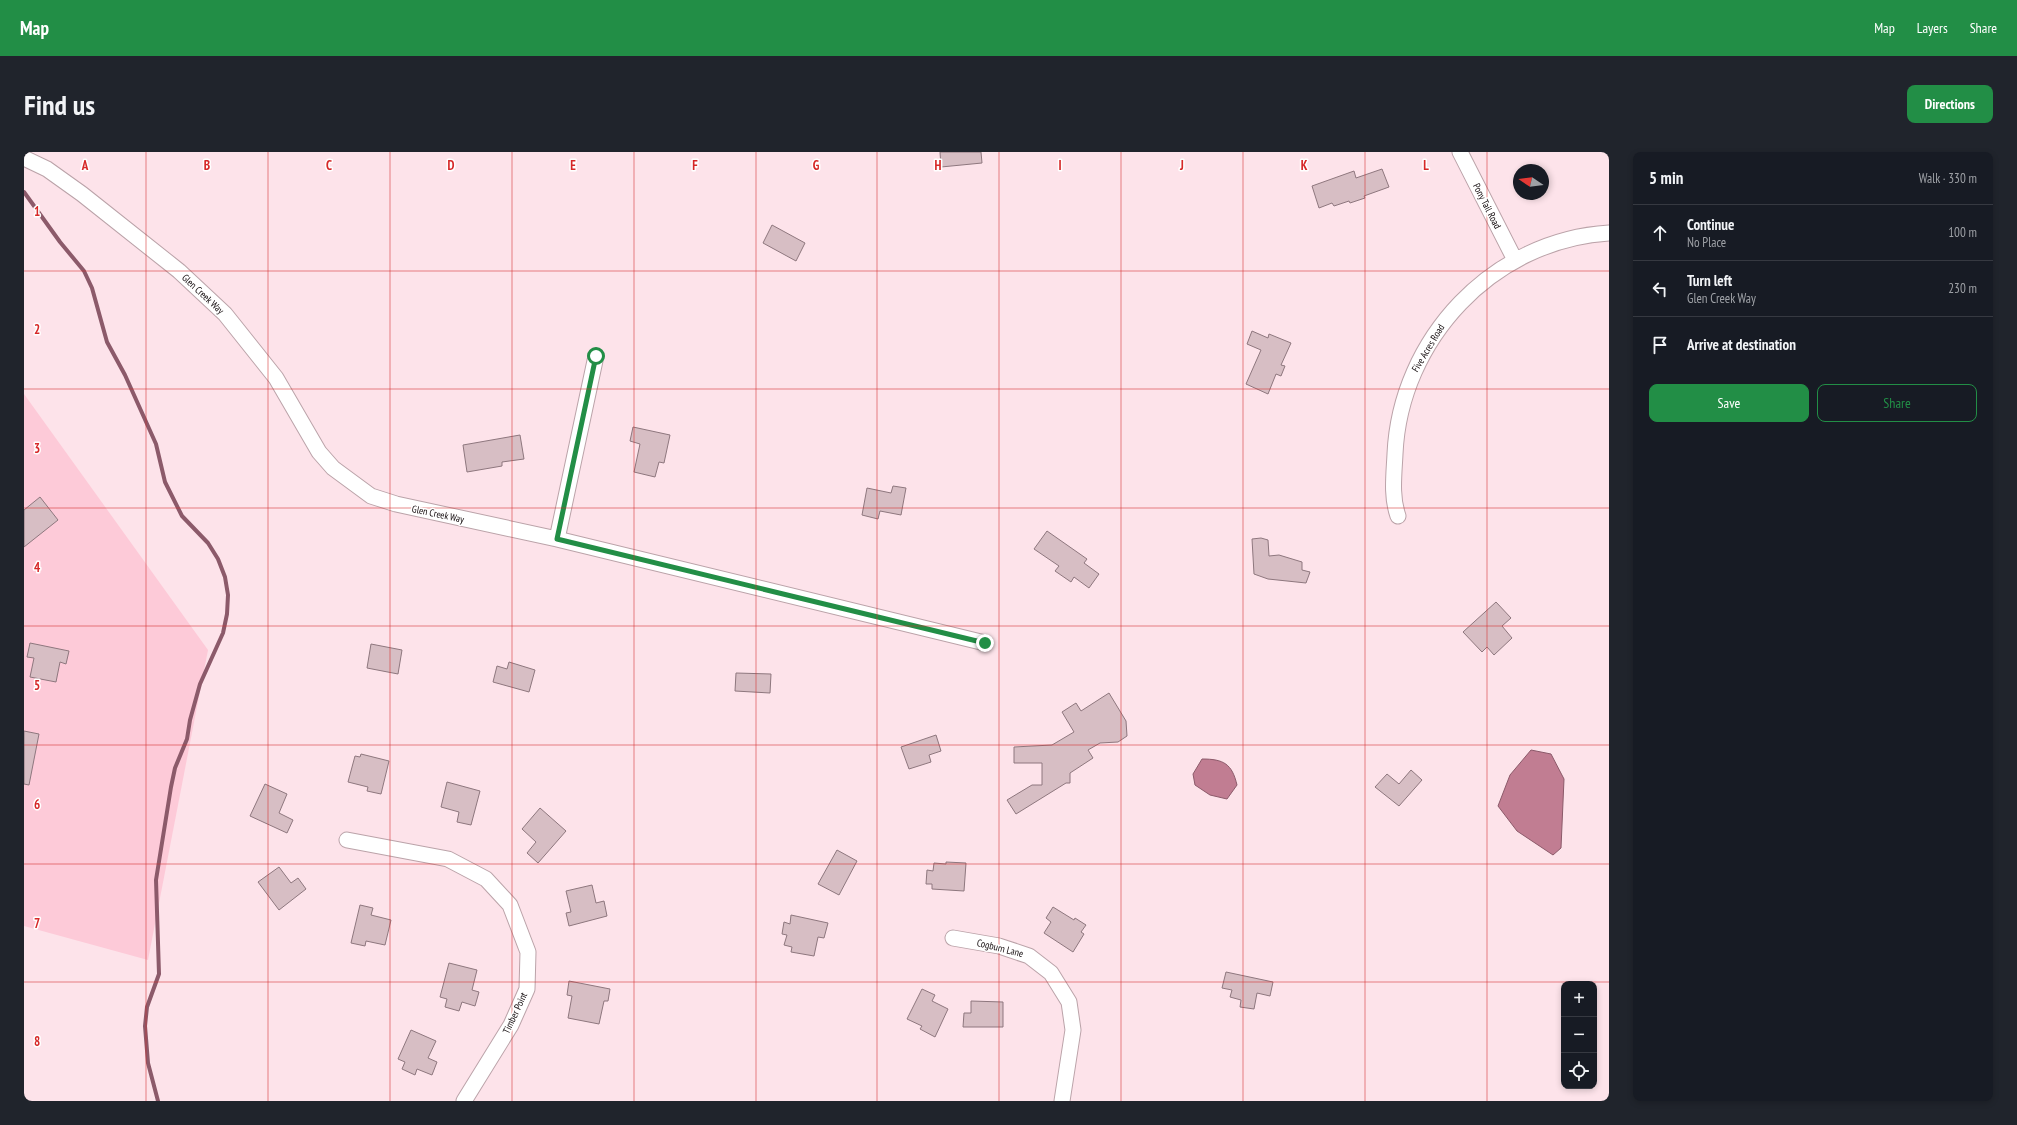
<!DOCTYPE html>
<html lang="en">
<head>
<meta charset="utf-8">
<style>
	:root { --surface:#171b24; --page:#20242c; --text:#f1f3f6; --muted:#9ea1a6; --line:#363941; --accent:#228e46 }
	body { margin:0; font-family:"PT Sans Narrow",sans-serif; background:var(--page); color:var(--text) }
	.controls { position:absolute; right:12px; bottom:12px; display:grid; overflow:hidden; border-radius:8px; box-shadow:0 2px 6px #0003 }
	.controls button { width:36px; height:36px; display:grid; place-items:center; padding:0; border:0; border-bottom:1px solid var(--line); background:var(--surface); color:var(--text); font:20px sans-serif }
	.compass { position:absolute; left:1489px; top:12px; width:36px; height:36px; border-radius:50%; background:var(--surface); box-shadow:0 2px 6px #0003; rotate:283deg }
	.stop { position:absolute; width:12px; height:12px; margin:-9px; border:3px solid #228e46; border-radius:50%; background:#fff }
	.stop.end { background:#228e46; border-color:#fff; box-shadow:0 1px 4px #0008 }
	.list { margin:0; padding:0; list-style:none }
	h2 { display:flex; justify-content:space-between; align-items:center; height:52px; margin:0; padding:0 16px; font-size:17px }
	h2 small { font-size:13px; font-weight:400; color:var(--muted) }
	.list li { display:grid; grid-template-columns:26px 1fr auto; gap:12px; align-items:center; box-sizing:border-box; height:56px; padding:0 16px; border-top:1px solid var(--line) }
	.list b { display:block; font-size:15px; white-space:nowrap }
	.list p { margin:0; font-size:13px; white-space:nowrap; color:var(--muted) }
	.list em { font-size:13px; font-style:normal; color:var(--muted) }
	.actions { display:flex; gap:8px; padding:12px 16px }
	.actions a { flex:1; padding:9px 0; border:1px solid var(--accent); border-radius:8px; text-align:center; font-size:14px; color:var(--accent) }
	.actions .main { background:var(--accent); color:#fff }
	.icon { flex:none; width:22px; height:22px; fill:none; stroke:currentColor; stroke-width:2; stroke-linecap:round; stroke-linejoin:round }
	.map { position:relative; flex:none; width:1585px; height:949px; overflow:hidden; border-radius:8px }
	header { display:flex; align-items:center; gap:24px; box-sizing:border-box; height:56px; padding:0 20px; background:var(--accent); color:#fff }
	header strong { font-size:19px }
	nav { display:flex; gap:22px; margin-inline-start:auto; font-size:14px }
	.intro { display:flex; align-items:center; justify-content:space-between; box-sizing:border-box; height:96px; padding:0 24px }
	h1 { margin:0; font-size:28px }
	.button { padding:10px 18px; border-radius:8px; background:var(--accent); color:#fff; font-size:14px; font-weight:700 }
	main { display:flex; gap:24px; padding:0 24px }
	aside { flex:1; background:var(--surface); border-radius:8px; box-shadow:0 2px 6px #0003 }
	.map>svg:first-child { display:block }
</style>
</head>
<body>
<header>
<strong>Map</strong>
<nav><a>Map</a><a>Layers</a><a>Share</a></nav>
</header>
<div class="intro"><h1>Find us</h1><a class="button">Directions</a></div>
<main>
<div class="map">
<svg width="1585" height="949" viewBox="0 0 1585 949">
	<rect width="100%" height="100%" fill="#fde3ea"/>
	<path fill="#fdcad8" d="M0 242 184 498 124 808 0 774Z"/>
	<path fill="#c17d92" stroke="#8c5a6a" d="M1507 598 1527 602 1540 627 1537 696 1529 703 1493 679 1474 654 1486 623Z
		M1178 607C1200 607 1208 612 1213 633L1203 647 1186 643 1171 633 1169 622Z"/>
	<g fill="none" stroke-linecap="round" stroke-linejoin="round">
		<path stroke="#8c5a6a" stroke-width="4" d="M0 40 36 90 60 119 68 136 83 190 101 223 132 292 141 330 158 364 184 391 194 407 201 425 204 443 203 462 199 481 176 532 166 568 163 587 151 616 147 635 132 728 135 822 123 855 121 874 124 911 134 949"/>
	</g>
	<path fill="#d7bec4" stroke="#8e777e" d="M916 0H957L958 11 917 15Z
		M1358 17 1365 35 1340 44 1341 46 1326 51 1325 49 1310 54 1308 51 1295 56 1288 34 1330 19 1332 26Z
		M748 73 781 91 772 109 739 91Z
		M1228 179 1244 186 1245 182 1267 191 1257 213 1261 214 1257 224 1252 222 1244 242 1222 232 1237 198 1223 192Z
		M609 275 646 283 640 311 635 310 631 325 610 320 616 292 606 289Z
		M496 283 500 307 478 310V314L443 320 439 293Z
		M869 334 882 336 877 363 856 359 854 367 838 363 843 336 867 341Z
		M16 345 34 368 0 395V358Z
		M1023 379 1063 407 1060 411 1075 422 1065 436 1050 425 1047 430 1031 419 1035 414 1010 397Z
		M1237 386 1244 388 1245 404 1255 403 1278 410V418L1286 420 1282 431 1244 427 1230 422 1228 387Z
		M1472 450 1487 466 1478 474 1488 486 1470 503 1463 495 1458 500 1439 480Z
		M6 491 45 499 42 512 36 510 32 530 6 525 10 506 3 505Z
		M347 492 378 498 374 522 343 516Z
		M485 510 511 518 505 540 469 530 473 514 483 517Z
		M712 521 747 522 746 541 711 539Z
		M1085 541 1102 569 1103 584 1094 590 1076 591 1064 598 1069 606 1046 621V631H1042L992 662 983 648 1008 633H1018V611H990V595L1028 593 1050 580 1038 560 1052 551 1057 559Z
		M0 579 15 582 5 633 0 632Z
		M912 583 917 599 905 603 907 610 885 617 877 595Z
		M337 602 365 609 357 642 343 639 344 635 324 630 331 604 336 605Z
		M1387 618 1398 628 1375 654 1351 635 1363 622 1375 632Z
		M423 630 456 639 447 673 433 670 435 660 417 655Z
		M241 632 263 642 255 661 269 668 263 681 226 664Z
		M516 656 542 679 514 711 503 701 512 690 498 677Z
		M813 698 833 709 815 743 794 732Z
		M922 710 942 711 940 739 908 737V732H902L903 718 909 719 910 711 922 712Z
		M255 715 267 731 274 726 282 737 255 758 234 730Z
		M568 733 572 751 580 749 583 764 545 774 542 761 547 760 542 739Z
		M336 753 349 756 347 763 367 768 361 793 342 789 341 794 327 791Z
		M1029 755 1050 768 1051 766 1062 773 1057 780 1060 782 1049 800 1020 781 1027 770 1022 766Z
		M767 763 804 771 800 786 794 785 790 804 767 800 768 795 760 793 763 783 758 782 760 770 766 772Z
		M425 811 453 818 448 838 455 840 451 854 438 850 435 859 421 855 423 847 416 845Z
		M1202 820 1249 830 1246 844 1233 841 1230 857 1216 855 1217 848 1206 845 1208 838 1198 836Z
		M545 829 586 837 584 849H580L575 872 544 866 548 844 543 843Z
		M898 837 911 843 908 849 924 857 911 885 896 877 898 874 883 867Z
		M947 849 979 850V875H939L940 861H947Z
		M387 878 412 889 404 906 413 910 408 923 393 917 391 923 378 917 381 910 374 907Z"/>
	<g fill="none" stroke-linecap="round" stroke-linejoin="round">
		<defs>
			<path id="street" d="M1436 0 1491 108
				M0 6 23 17 58 42 155 119 201 162 252 226 295 300 309 316 347 344 372 352 533 387 961 491
				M1374 364C1367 344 1370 323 1371 302 1376 187 1469 88 1585 81
				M533 387 572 204
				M323 688 424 707 462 727 486 753 504 800 503 837 487 873 440 949
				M929 786 975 794 1005 804 1027 821 1045 850 1049 878 1038 949"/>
		</defs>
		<use href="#street" stroke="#bba3a9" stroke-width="17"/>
		<use href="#street" stroke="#fff" stroke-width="15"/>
	</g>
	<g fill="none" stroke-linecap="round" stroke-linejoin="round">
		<path stroke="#228e46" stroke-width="5" d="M572 204 533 387 961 491"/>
	</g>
	<path fill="none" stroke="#d62828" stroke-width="1" stroke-opacity="0.55" d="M122 0V949M244 0V949M366 0V949M488 0V949M610 0V949M732 0V949M853 0V949M975 0V949M1097 0V949M1219 0V949M1341 0V949M1463 0V949M0 119H1585M0 237H1585M0 356H1585M0 474H1585M0 593H1585M0 712H1585M0 830H1585"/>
	<g text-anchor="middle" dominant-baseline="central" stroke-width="3" stroke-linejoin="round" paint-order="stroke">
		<g font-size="10" fill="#11090b" stroke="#fff">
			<text transform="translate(1463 54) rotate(63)">Pony Tail Road</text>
			<text transform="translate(179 142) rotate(43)">Glen Creek Way</text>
			<text transform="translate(1404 196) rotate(-59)">Five Acres Road</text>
			<text transform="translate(414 362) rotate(12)">Glen Creek Way</text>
			<text transform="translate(976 796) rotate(14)">Cogburn Lane</text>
			<text transform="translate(491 861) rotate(-65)">Timber Point</text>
		</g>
	</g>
	<g font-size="13" text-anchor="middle" font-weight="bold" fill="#d62828" stroke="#fff" stroke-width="3" stroke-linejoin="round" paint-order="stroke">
		<text x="61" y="18">A</text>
		<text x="183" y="18">B</text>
		<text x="305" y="18">C</text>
		<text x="427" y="18">D</text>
		<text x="549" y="18">E</text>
		<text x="671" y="18">F</text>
		<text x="792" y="18">G</text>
		<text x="914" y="18">H</text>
		<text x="1036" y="18">I</text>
		<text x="1158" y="18">J</text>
		<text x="1280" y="18">K</text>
		<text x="1402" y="18">L</text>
		<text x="13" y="64">1</text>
		<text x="13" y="182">2</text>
		<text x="13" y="301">3</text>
		<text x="13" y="420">4</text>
		<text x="13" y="538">5</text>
		<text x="13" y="657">6</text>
		<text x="13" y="776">7</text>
		<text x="13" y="894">8</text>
	</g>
</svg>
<div class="controls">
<button>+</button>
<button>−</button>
<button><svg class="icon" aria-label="locate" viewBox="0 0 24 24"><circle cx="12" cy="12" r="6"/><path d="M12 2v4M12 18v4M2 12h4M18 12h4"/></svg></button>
</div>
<svg class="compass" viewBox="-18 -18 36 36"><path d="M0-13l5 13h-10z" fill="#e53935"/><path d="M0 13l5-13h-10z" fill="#9ea1a6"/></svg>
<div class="stop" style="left:572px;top:204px"></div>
<div class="stop end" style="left:961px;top:491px"></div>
</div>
<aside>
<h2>5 min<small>Walk · 330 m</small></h2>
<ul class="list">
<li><svg class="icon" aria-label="ahead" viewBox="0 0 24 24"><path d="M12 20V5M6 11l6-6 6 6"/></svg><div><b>Continue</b><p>No Place</p></div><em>100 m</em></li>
<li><svg class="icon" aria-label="left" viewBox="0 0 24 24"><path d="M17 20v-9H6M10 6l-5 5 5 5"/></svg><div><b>Turn left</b><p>Glen Creek Way</p></div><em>230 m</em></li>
<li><svg class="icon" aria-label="arrive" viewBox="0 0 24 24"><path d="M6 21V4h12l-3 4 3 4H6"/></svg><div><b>Arrive at destination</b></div></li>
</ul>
<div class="actions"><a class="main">Save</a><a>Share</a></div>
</aside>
</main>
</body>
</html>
